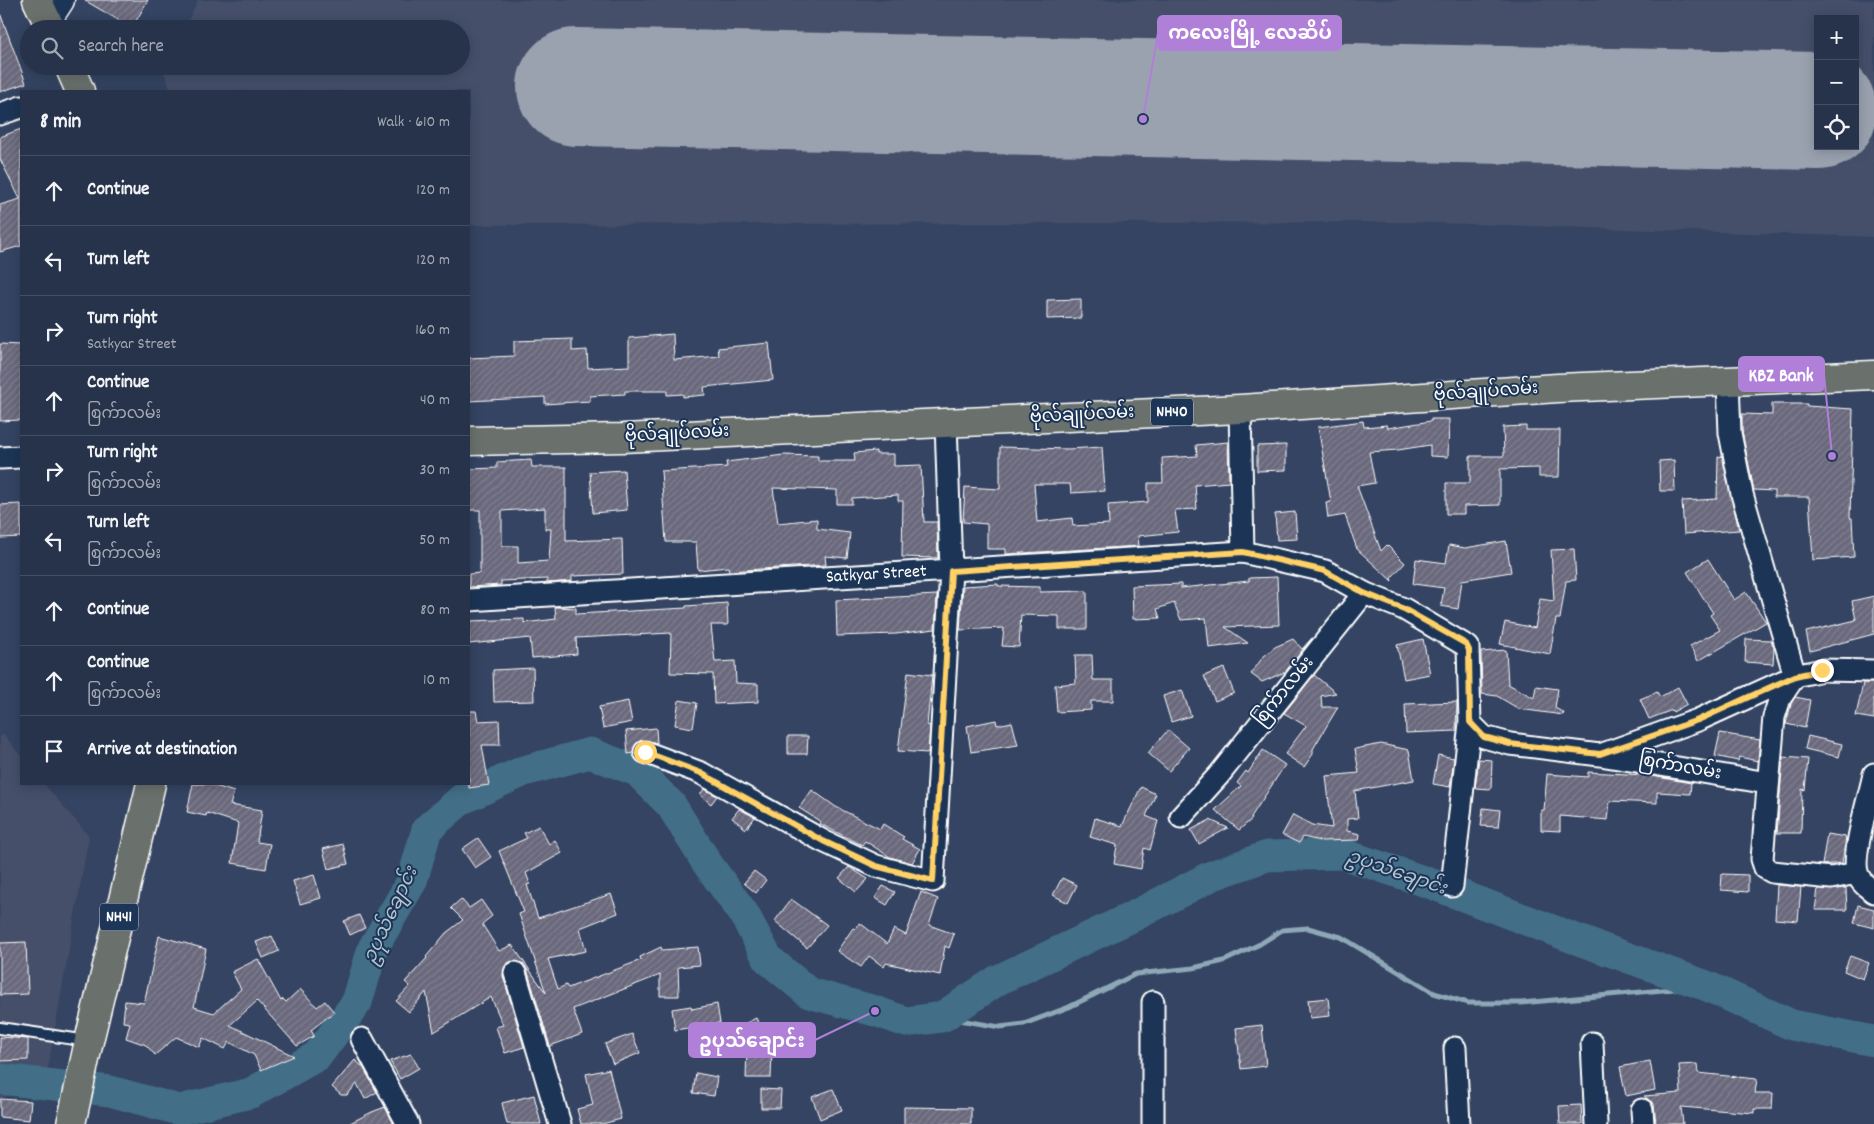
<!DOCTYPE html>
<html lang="en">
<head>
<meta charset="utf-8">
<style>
	:root { --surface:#27334a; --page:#333f54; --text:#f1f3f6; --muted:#a4aab5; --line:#434e62 }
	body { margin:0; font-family:Dekko,"Noto Sans Myanmar",sans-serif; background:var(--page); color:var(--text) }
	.controls { position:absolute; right:15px; top:15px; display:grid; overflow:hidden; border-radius:0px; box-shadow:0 2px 12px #0003 }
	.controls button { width:45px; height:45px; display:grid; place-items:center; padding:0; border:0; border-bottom:1px solid var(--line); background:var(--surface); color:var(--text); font:25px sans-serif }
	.stop { position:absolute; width:15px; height:15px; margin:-11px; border:4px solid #ffd166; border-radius:50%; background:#fff }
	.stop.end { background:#ffd166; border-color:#fff; box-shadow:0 1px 5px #0008 }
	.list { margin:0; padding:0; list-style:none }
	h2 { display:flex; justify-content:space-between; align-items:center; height:65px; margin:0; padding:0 20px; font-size:21px }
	h2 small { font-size:16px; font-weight:400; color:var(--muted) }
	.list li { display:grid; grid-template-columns:32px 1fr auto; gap:15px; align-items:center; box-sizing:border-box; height:70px; padding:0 20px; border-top:1px solid var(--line) }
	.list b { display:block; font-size:19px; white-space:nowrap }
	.list p { margin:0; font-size:16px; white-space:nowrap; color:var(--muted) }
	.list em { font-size:16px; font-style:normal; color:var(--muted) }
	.icon { flex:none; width:28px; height:28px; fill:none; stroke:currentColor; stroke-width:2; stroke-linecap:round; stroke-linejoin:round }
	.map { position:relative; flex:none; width:1874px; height:1124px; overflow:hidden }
	.search { position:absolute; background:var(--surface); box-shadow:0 2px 12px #0003; left:20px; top:20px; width:450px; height:55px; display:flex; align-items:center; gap:12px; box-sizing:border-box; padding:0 18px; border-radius:28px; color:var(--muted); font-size:19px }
	.panel { position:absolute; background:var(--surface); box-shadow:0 2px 12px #0003; left:20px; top:90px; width:450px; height:695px; border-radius:0px }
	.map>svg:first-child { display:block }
</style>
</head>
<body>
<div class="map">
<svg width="1874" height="1124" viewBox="0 0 1874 1124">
	<defs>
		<pattern id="building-hatch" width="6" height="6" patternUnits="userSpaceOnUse" patternTransform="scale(1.25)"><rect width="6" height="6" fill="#6a687c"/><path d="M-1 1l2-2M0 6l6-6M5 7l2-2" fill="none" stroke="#807f90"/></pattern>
	</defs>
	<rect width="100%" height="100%" fill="#344462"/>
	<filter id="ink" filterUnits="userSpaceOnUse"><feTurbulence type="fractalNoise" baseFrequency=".02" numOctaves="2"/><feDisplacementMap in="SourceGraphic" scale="10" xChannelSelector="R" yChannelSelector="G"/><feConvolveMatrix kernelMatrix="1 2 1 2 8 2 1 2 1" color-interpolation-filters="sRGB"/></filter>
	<g filter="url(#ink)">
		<path fill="#444f6a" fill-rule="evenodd" d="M198 0H1874V237L1404 222 469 225V91H171L163 70 165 66H461V29H184ZM1818 19H1855V146H1818Z
			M4 735 21 756V784H44L89 836 48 1068 0 1100V736Z"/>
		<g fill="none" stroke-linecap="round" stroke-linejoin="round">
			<path stroke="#8ea8b7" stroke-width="5" d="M942 1017 1000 1027 1024 1024 1069 1007 1136 974 1193 968 1224 961 1260 944 1282 930 1308 928 1341 937 1434 993 1468 1003H1521L1707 986"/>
			<path stroke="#426e87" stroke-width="31" d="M0 1079 110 1091 179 1110 251 1093 317 1056 357 1002 373 948 412 881 427 829 462 799 524 771 590 753 637 771 671 805 707 863 744 914 768 959 809 993 875 1011 906 1022 942 1017 998 980 1136 915 1211 876 1267 856 1343 854 1432 884 1573 938 1707 986 1792 1025 1874 1041"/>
			<path stroke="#9aa2b0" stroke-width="118" d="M576 87 1818 111"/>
		</g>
		<path fill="url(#building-hatch)" stroke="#fff" fill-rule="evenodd" d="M84 0H148L132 28Z
			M0 13 26 83 0 92Z
			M21 129V246L0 252V205L20 199 0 159V137Z
			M1081 299V318L1047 319V300Z
			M673 334 674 360 719 356 718 348 769 343 773 380 704 387 705 395 683 397V394L667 395V391H625V394L590 396V401L545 404V397L469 401V358L514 356V341L572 339V351L587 350 588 368 629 366V338Z
			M0 344 21 345V420L0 421Z
			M1772 404H1807V406L1853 409 1850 518H1852L1854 557 1813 560 1809 497H1774V491L1754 490 1742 432V414L1772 415Z
			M1431 419H1449L1448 457 1430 456V445L1398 450 1369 452 1375 483 1357 486 1381 551 1387 545 1405 563 1391 578 1392 581 1357 549 1345 515 1328 518 1326 503 1331 502 1318 427 1363 421 1364 427 1387 425 1388 428 1431 421Z
			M1526 426V430H1560L1559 477H1539V468L1500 469V505L1464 506V514H1446V483H1470V456H1504L1503 427Z
			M1228 442 1229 482 1195 485 1197 509 1175 510 1178 532 1138 536 1139 546 1006 554V549H987V524L963 522 965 487 1000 489V447L1068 449 1102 447 1105 491 1071 493 1070 484H1034L1037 522 1072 518 1073 526 1109 524 1108 505 1148 502V483H1163L1162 458 1197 456 1196 445Z
			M1286 445V470L1257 471V446Z
			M876 451V454H894V466L921 465 924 522H937L938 558 902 557 903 501H898V495L852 498V504H837V490L773 488 778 523 817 519V529L850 533 847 558 825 556 826 565 729 571 728 567 698 570 696 542H666L661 471 727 467 726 462 784 455 818 456V461H855L854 453Z
			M1722 456 1739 530 1684 534 1682 501 1717 499 1718 457Z
			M531 460 532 467H566V541L622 539 623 574 572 576V581L547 583V579L501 581V585L469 587V574L480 573V510H469V469L497 468V462ZM545 508V529H551L549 561 518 563V546H502V511Z
			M1674 460 1675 491H1660L1659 461Z
			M624 470 627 510 593 513 590 472Z
			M21 504V537L1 538 0 505Z
			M1295 512 1297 539 1277 540 1275 514Z
			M1506 541 1511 572 1462 580 1458 609 1441 606 1444 588 1413 584 1416 559 1446 563 1449 545 1465 548Z
			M1574 549 1576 580 1566 581 1560 619H1556L1550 654 1500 644 1505 622 1535 628 1540 599 1554 601 1551 550Z
			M1708 559 1734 600 1746 592 1766 622 1698 661 1690 646 1720 630 1710 615 1713 613 1687 572Z
			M1277 577 1279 625 1225 627 1248 643 1209 648 1206 618 1181 620 1174 603 1157 609 1160 618 1133 619 1132 586 1181 584V588L1249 581V578Z
			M998 584V586L1040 587V592L1087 591V629H1059V616L1021 615 1019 647 1002 646 1004 628 960 630 963 586Z
			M937 595 935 629 896 634 837 636 836 600Z
			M1874 596V634L1810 651 1806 632 1856 620 1852 601Z
			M727 603 728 625H711L715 662 735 661 736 683 758 684V702L714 704 713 674 670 673 671 633 576 638 577 654 532 658 530 638 469 644V621L524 619V623L556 619 555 607 576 608V614L686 608V606Z
			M1312 638 1285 672 1262 682 1251 674 1263 657 1275 647 1293 639 1302 649Z
			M1423 639 1430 674 1404 679 1397 645Z
			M1746 639 1771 640 1774 648 1773 664 1745 662Z
			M1506 650 1508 684 1534 698 1536 686 1558 689 1555 708 1564 713 1563 715 1519 709 1497 696 1482 694 1481 652Z
			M1075 655H1092L1093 680H1113V701H1091V710L1057 712 1055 685 1076 683Z
			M533 668 534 701 494 702 493 670Z
			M1224 668 1234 693 1215 701 1204 676Z
			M908 672 932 675 927 725 930 726 928 753 898 751Z
			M1314 675 1336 693 1321 696 1322 707H1338L1313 749V754L1304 767 1285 754 1306 726 1284 713Z
			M1863 683H1874V719L1856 716Z
			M1678 687 1687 704 1673 712 1672 710 1649 719 1640 699 1657 692 1660 697Z
			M1182 690 1191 716 1171 722 1163 696Z
			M1795 697 1810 700 1805 728 1786 724 1791 704Z
			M679 700 697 703 693 728 675 725Z
			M628 701 632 722 603 728 599 707Z
			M1457 702 1456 731 1406 733 1405 704Z
			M469 711H476L478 721 499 720 500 745H482L489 785 469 788Z
			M996 720 997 725 1012 722 1018 745 971 752 967 726Z
			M656 728 657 743 642 740 637 743 633 753 628 754 626 731Z
			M1168 730 1189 748 1169 771 1148 753Z
			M1720 733 1760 740 1758 761 1739 757 1738 761 1715 756Z
			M788 736H808L807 754H788Z
			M1808 736 1842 744 1839 757 1805 749Z
			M1381 744 1409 750 1414 780 1355 791 1358 818 1347 819V831L1360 834 1359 840 1320 841 1303 837 1299 843 1282 835 1293 815 1312 825 1332 828 1326 776 1359 773 1355 749Z
			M1263 750 1285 765 1251 817 1252 819 1239 830 1215 810 1241 786 1237 783 1246 771 1248 773Z
			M1438 755 1454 758 1450 787 1433 784Z
			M1783 757 1808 759 1805 790 1802 789 1801 833H1777Z
			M1479 759 1492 760 1491 789 1475 788Z
			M1588 772 1646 775 1691 783 1690 794 1657 792V803L1610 801 1608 820 1560 816V831L1541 830V810H1544L1547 774 1588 777Z
			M193 784H209L234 792 230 805 262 810 257 842 270 844 266 869 232 863 238 823 207 813 206 816 187 812Z
			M1141 787 1156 794 1146 816 1158 821 1150 850 1144 848 1141 869 1114 864 1117 845 1090 837 1095 818 1122 826Z
			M704 789 717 796 711 804 700 795Z
			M812 790 836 807 880 829 883 824 904 837 902 839 920 849 912 863 890 857 865 841 862 845 820 824 821 822 799 808Z
			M1483 808 1500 810 1498 827 1481 826Z
			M739 809 755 817 746 829 732 818Z
			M1210 820 1228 828 1199 844 1191 830Z
			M539 826 549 844 555 840 562 853 526 873 530 884 527 885 538 918 611 894 618 913 580 928 586 951 548 959 558 989 566 985 568 988 641 960 640 957 661 947 662 950 698 947 700 965 678 967 679 996H660V975L573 1009 582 1034 550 1046 527 969 523 964 512 961 506 965 503 976 524 1047 505 1053 496 1027 503 1025 491 997 434 1032 426 992 409 1012 396 1001 410 986 405 982 427 958 426 957 446 933 463 920 451 908 461 899 469 908 481 900 492 916 482 924 499 951 512 945 546 993 519 914 524 912 499 851 527 838 524 833Z
			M1827 834 1846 837 1842 863 1822 865Z
			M478 838 491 857 475 868 462 849Z
			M343 844 348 864 328 869 323 849Z
			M849 867 868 879 856 892 839 878Z
			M754 871 766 880 756 893 744 883Z
			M1722 874 1748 875V892L1721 890Z
			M314 875 321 898 300 904 293 881Z
			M1062 878 1077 885 1068 903 1053 895Z
			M1777 885 1801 887 1798 921 1775 919Z
			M883 886 895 892 887 905 875 898Z
			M1846 888 1847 910H1815L1818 889Z
			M921 892 938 899 929 925 954 934 949 948 945 946 940 975 886 963 884 967 869 956 861 967 837 951 853 928 855 929 860 923 887 944 894 929 906 935Z
			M791 899 827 925 807 948 775 921Z
			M1858 905 1874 909V928L1854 923Z
			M359 915 365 928 350 935 344 921Z
			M159 936 206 949 194 1007 214 1013 241 989 232 972 258 959 281 1001 283 999 286 1002 300 989 317 1007 325 1001 334 1012 311 1030 314 1036 297 1046 257 1001 230 1025 294 1056 261 1070 254 1055 229 1042 225 1049 203 1038 199 1047 176 1037 155 1055 146 1045 126 1038 130 1023 123 1022 125 1001 144 1003Z
			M272 936 279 951 263 958 256 942Z
			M26 942 28 994 0 995V943Z
			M1850 956 1869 963 1863 979 1844 971Z
			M1328 998 1330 1016 1310 1018 1308 1000Z
			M717 1004 720 1023 675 1030 672 1009 691 1006 692 1009Z
			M756 1018 772 1049 771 1078H746L747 1046 738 1027Z
			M1262 1025 1266 1066 1241 1069 1236 1028Z
			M632 1034 640 1053 613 1064 605 1044Z
			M0 1037 28 1039V1060L0 1061Z
			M411 1054 419 1068 400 1079 390 1061Z
			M355 1060 363 1067 377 1092 365 1099 357 1084 347 1095H341L332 1087Z
			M1650 1061 1655 1090 1626 1096 1620 1067Z
			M1697 1064 1698 1073 1757 1079 1755 1093H1773L1772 1109H1754V1113L1681 1107 1683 1124H1656L1654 1104 1644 1096 1681 1093 1679 1065Z
			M609 1069 621 1119 602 1124H581L577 1109 593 1105 586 1074Z
			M696 1073 717 1077 714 1096 693 1093Z
			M761 1089 781 1090 780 1108H761Z
			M833 1089 842 1110 820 1119 812 1097Z
			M534 1095 541 1124H507L502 1103Z
			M0 1099 31 1101 29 1120 0 1117Z
			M1581 1105 1582 1124H1560L1559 1106Z
			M385 1107 394 1124H348L372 1112Z
			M904 1107 971 1108V1124H904Z"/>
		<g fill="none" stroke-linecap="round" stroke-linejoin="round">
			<defs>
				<path id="lane" d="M0 1028 88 1041"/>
				<g id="street">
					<path d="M0 114 21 107"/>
					<path d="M1240 409 1243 552"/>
					<path d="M0 458 21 457"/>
					<path id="s1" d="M469 600 1243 552 1325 571 1364 593"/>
					<path d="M645 752 701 773 823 841 876 866 933 881 951 571 946 422"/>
					<path d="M1603 754 1698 720 1795 676 1742 494 1730 433 1728 382"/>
					<path d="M1874 774C1870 795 1850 857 1858 875 1861 883 1867 887 1874 892"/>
					<path d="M1181 817 1219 775 1364 593 1404 609 1468 647 1470 723 1484 737 1510 744 1600 755 1768 783"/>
					<path d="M1857 873 1831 878 1772 872 1765 868 1762 859 1774 717 1780 698 1795 676 1822 670 1874 671"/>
					<path d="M1452 886 1470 723"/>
					<path d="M515 973 560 1124"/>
					<path d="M1153 1002V1124"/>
					<path d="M362 1039 408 1124"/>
					<path d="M1592 1043 1596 1124"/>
					<path d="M1455 1048 1459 1124"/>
					<path d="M1642 1110 1643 1124"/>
				</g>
				<path id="secondary" d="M47 20 60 0"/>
				<path id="highway" d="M37 0 51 29
					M69 66 80 91
					M469 441 623 438 1240 409 1558 388 1874 375
					M71 1124 89 1041 151 784"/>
			</defs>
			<use href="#lane" stroke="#fff" stroke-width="14"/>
			<use href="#street" stroke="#fff" stroke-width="25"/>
			<use href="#secondary" stroke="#fff" stroke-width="31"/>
			<use href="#highway" stroke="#fff" stroke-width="31"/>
			<use href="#lane" stroke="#1d3557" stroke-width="10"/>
			<use href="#street" stroke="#1d3557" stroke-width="21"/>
			<use href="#secondary" stroke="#1d3557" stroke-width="28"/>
			<use href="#highway" stroke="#6a716d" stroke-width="28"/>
		</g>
	</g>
	<g fill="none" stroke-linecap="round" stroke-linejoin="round" filter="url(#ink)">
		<path stroke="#ffd166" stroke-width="6" d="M645 752 701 773 823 841 876 866 933 881 951 571 1243 552 1325 571 1364 593 1404 609 1466 644 1469 650 1470 722 1484 737 1510 744 1600 754 1698 720 1795 676 1822 670"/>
	</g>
	<g text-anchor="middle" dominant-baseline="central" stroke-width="4" stroke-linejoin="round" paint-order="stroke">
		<g fill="#1d3557" stroke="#bbc2cd" stroke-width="1">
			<rect x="1151" y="398.5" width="42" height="27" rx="4"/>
			<rect x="100" y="903.5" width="38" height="27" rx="4"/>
		</g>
		<g font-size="16" font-weight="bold" fill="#fff">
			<text x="1172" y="412">NH40</text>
			<text x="119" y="917">NH41</text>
		</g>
		<g font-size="18" fill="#fff" stroke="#1d3557">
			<text transform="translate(1486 393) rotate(-4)">ဗိုလ်ချုပ်လမ်း</text>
			<text transform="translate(1082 416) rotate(-3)">ဗိုလ်ချုပ်လမ်း</text>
			<text transform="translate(677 435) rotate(-3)">ဗိုလ်ချုပ်လမ်း</text>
			<text stroke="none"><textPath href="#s1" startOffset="408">Satkyar Street</textPath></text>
			<text transform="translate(1285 692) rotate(-51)">စြက်ာလမ်း</text>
			<text transform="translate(1680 768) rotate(10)">စြက်ာလမ်း</text>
		</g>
		<g font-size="19" font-style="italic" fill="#b3c5cf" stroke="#1d3557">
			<text transform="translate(1396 874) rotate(19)">ဥပုသ်ချောင်း</text>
			<text transform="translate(392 916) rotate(-65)">ဥပုသ်ချောင်း</text>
		</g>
	</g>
	<path fill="none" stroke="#b080d9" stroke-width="2" d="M1143 119L1158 33M1832 456L1824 374M875 1011L815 1040"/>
	<g fill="#b080d9" stroke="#1d3557" stroke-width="2">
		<circle cx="1143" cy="119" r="5"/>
		<circle cx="1832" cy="456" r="5"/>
		<circle cx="875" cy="1011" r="5"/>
	</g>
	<g fill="#b080d9" stroke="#b080d9" stroke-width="2">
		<rect x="1158" y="16" width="183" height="34" rx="5"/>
		<rect x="1739" y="357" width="85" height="34" rx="5"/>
		<rect x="689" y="1023" width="126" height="34" rx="5"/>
	</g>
	<g font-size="19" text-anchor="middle" font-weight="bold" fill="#fff">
		<text x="1250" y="39">ကလေးမြို့ လေဆိပ်</text>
		<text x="1781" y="381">KBZ Bank</text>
		<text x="752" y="1047">ဥပုသ်ချောင်း</text>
	</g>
</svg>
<div class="controls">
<button>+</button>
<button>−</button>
<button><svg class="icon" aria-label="locate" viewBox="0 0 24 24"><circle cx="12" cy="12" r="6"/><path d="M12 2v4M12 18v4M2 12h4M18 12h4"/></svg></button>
</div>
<div class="stop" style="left:645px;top:752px"></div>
<div class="stop end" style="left:1822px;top:670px"></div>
<div class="search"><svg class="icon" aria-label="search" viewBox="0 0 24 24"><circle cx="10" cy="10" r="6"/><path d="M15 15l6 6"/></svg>Search here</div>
<section class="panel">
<h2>8 min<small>Walk · 610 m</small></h2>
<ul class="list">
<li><svg class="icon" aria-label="ahead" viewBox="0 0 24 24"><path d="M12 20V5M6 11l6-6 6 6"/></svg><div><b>Continue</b></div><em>120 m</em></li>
<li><svg class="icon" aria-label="left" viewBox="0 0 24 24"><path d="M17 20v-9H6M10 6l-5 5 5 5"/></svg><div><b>Turn left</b></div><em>120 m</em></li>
<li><svg class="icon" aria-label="right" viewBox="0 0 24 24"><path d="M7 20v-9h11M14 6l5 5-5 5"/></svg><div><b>Turn right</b><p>Satkyar Street</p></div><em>160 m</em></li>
<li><svg class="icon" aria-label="ahead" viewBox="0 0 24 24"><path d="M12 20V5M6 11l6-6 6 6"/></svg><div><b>Continue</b><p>စြက်ာလမ်း</p></div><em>40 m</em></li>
<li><svg class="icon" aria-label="right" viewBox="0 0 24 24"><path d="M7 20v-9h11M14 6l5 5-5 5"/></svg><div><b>Turn right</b><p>စြက်ာလမ်း</p></div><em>30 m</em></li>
<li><svg class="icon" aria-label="left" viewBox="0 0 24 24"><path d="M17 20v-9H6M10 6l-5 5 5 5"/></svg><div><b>Turn left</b><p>စြက်ာလမ်း</p></div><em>50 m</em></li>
<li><svg class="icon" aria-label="ahead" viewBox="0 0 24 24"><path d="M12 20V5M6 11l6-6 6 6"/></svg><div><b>Continue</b></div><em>80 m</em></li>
<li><svg class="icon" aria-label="ahead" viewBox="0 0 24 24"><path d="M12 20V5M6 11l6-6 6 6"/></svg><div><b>Continue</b><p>စြက်ာလမ်း</p></div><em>10 m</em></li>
<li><svg class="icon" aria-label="arrive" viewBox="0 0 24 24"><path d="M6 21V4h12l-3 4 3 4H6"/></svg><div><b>Arrive at destination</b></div></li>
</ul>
</section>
</div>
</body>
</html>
